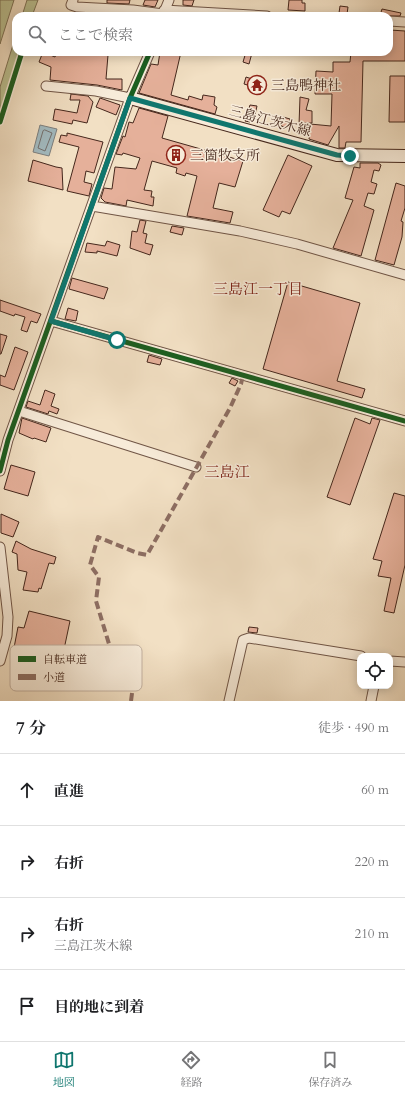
<!DOCTYPE html>
<html lang="ja">
<head>
<meta charset="utf-8">
<style>
	:root { --surface:#fff; --page:#f2f2f2; --text:#202124; --muted:#757577; --line:#e0e0e0; --accent:#0f766e }
	body { margin:0; font-family:Cardo,"Noto Serif JP",serif; background:var(--page); color:var(--text) }
	.controls { position:absolute; right:12px; bottom:12px; display:grid; overflow:hidden; border-radius:8px; box-shadow:0 2px 10px #0003 }
	.controls button { width:36px; height:36px; display:grid; place-items:center; padding:0; border:0; border-bottom:1px solid var(--line); background:var(--surface); color:var(--text); font:20px sans-serif }
	.stop { position:absolute; width:12px; height:12px; margin:-9px; border:3px solid #0f766e; border-radius:50%; background:#fff }
	.stop.end { background:#0f766e; border-color:#fff; box-shadow:0 1px 4px #0008 }
	.list { margin:0; padding:0; list-style:none }
	h2 { display:flex; justify-content:space-between; align-items:center; height:52px; margin:0; padding:0 16px; font-size:17px }
	h2 small { font-size:13px; font-weight:400; color:var(--muted) }
	.list li { display:grid; grid-template-columns:26px 1fr auto; gap:12px; align-items:center; box-sizing:border-box; height:72px; padding:0 16px; border-top:1px solid var(--line) }
	.list b { display:block; font-size:15px; white-space:nowrap }
	.list p { margin:0; font-size:13px; white-space:nowrap; color:var(--muted) }
	.list em { font-size:13px; font-style:normal; color:var(--muted) }
	.icon { flex:none; width:22px; height:22px; fill:none; stroke:currentColor; stroke-width:2; stroke-linecap:round; stroke-linejoin:round }
	.map { position:relative; flex:none; width:405px; height:701px; overflow:hidden }
	.search { position:absolute; background:var(--surface); box-shadow:0 2px 10px #0003; left:12px; right:12px; top:12px; height:44px; display:flex; align-items:center; gap:10px; box-sizing:border-box; padding:0 14px; border-radius:12px; color:var(--muted); font-size:15px }
	.sheet { height:340px; background:var(--surface) }
	nav { display:flex; justify-content:space-around; align-items:center; box-sizing:border-box; height:56px; border-top:1px solid var(--line); background:var(--surface); font-size:11px; color:var(--muted) }
	nav a { display:grid; justify-items:center; gap:2px }
	nav .on { color:var(--accent) }
	.map>svg:first-child { display:block }
</style>
</head>
<body>
<div class="map">
<svg width="405" height="701" viewBox="0 0 405 701">
	<rect width="100%" height="100%" fill="#f2e0c4"/>
	<filter id="stains"><feTurbulence type="fractalNoise" baseFrequency=".005" numOctaves="4"/><feColorMatrix values="0 0 0 0 .2 0 0 0 0 .09 0 0 0 0 .02 0 0 0 .5 -.17"/></filter>
	<radialGradient id="worn" r=".72"><stop offset=".6" stop-color="#630" stop-opacity="0"/><stop offset="1" stop-color="#630" stop-opacity=".3"/></radialGradient>
	<path fill="#bcc293" stroke="#807458" d="M0 0H14L0 44Z
		M27 0H38L32 16H22Z
		M16 35V52H21L0 116V87Z"/>
	<path fill="#a2bac0" stroke="#7d7f7e" d="M40 125 57 129 49 156 33 152Z"/>
	<g fill="none" stroke-linecap="round" stroke-linejoin="round">
		<path stroke="#74706e" stroke-width="1" d="M45 130 52 133 45 151 38 148 43 131Z"/>
	</g>
	<path fill="#e5b09a" stroke="#45271c" d="M107 0H130L129 4 107 3Z
		M145 0H158L155 7 143 5Z
		M183 0H194L192 6 183 5Z
		M289 0H302V3H305V11L288 10Z
		M340 6 348 7 347 14 339 13Z
		M382 9 401 13 400 16H380Z
		M76 13 103 14V16H79Z
		M390 30 405 31V61H363L361 142H346L345 148H339V126L328 145 309 139 310 124 331 126 332 94H315L316 71 333 72V62H350L351 52H389Z
		M43 52 55 57 57 52H88L108 55 106 79H122V90L97 85 50 80 51 67 39 62Z
		M160 52H181L171 95 188 100 189 96 202 100 203 95 215 97 214 105 217 107 215 114 139 93 151 64 158 65Z
		M246 52 252 53 249 64 243 62Z
		M390 76H405V122H389Z
		M246 77 252 79 251 86 244 84Z
		M71 94 88 96 93 102 87 123 73 120 72 124 53 120 55 109 77 113 80 100H70Z
		M300 97 309 99 306 110 312 111V123H302L301 125H299Z
		M100 98 120 105 116 115 96 107Z
		M250 105 257 106 254 119 252 118 250 122 245 121Z
		M139 108 168 116 162 138 243 161 235 187 219 183 213 208 233 212 230 223 187 216 197 176 186 173 185 176 176 173 177 168 152 161 144 190 152 191 151 197H154L153 206 127 200 126 206 105 202 101 198 104 188 112 189 115 167 136 169 140 158 123 153 122 155 116 154 123 136 125 137 129 122 133 123Z
		M283 117 290 119 288 128 281 126Z
		M67 133 103 142 94 173 86 171 84 182 92 184 89 196 67 191 79 147 59 142 61 135 67 136Z
		M288 155 312 166 290 214 282 211 279 217 263 210Z
		M33 160 56 167 62 168 63 190 28 181Z
		M360 163H378L381 165 379 171 374 170 371 182 377 184 374 194 368 193 364 206 374 210 361 256 333 248 353 200 345 198 354 167 360 168Z
		M396 183 405 186V208L401 221 403 222 402 237 394 265 375 260Z
		M140 220 146 221 143 233 147 234 145 243 153 245 150 255 130 248 132 231 137 232Z
		M172 226 184 228 182 235 170 232Z
		M107 241 120 245 117 256 97 251V253L85 252 87 243 105 246Z
		M72 278 108 288 104 299 69 289Z
		M288 282 360 303 337 381 365 389 362 398 263 369Z
		M0 300 41 314 37 323 31 321 27 332 21 330 25 317 15 314 14 316 0 311Z
		M68 308 78 311 76 321 65 319Z
		M0 334 7 336 1 354H0Z
		M15 347 28 352 14 390 0 385V375L5 377Z
		M149 355 162 359 160 365 147 362Z
		M232 378 238 381 235 386 229 383Z
		M45 390 55 394 51 406 59 409 57 414 49 411 48 414 26 407 28 401 40 405Z
		M22 418 51 428 46 442 34 438 33 439 19 433Z
		M355 418 370 424 372 418 380 420 350 505 327 497Z
		M11 465 35 472 28 496 4 489Z
		M394 493 405 496V565L394 613 384 611 391 578 378 576 382 561 373 559Z
		M1 514 19 522 13 537 1 533Z
		M16 541 31 549 56 557 54 564 49 563 41 589 39 588 38 592 23 590 27 572 18 570 17 554 12 552Z
		M29 611 70 621 59 673 48 671 51 660 13 653 18 627 24 628Z
		M249 627 258 628 257 633 248 632Z"/>
	<g fill="none" stroke-linecap="round" stroke-linejoin="round">
		<defs>
			<path id="street" d="M73 0 71 5 77 7 133 10 163 14
				M164 10 267 16
				M163 15 169 0
				M389 21 405 22
				M46 86 96 91 130 98
				M92 206 240 231 297 244 405 275
				M51 321 405 421
				M19 411 196 467
				M0 471 8 440 130 98 150 52
				M0 547 8 617 7 636 0 661
				M390 661 405 662
				M229 701 243 640 249 638 361 656
				M371 701 374 686"/>
			<path id="secondary" d="M130 98 337 155 405 156"/>
		</defs>
		<use href="#street" stroke="#705546" stroke-width="11"/>
		<use href="#secondary" stroke="#45271c" stroke-width="14"/>
		<use href="#street" stroke="#f7ebd9" stroke-width="9"/>
		<use href="#secondary" stroke="#f7ebd9" stroke-width="12"/>
		<path stroke="#8d6e63" stroke-width="4" stroke-dasharray="8 4" stroke-linecap="butt" d="M131 701 134 678 113 669 109 644 96 601 99 577 90 565 98 537 137 553 147 555 230 408 241 384 243 375"/>
		<defs>
			<path id="cycleway" d="M0 122 22 52
				M51 321 405 421
				M0 471 8 440 130 98 150 52"/>
		</defs>
		<use href="#cycleway" stroke="#f7ebd9" stroke-width="8"/>
		<use href="#cycleway" stroke="#1b5e20" stroke-width="5"/>
	</g>
	<g fill="none" stroke-linecap="round" stroke-linejoin="round">
		<path stroke="#0f766e" stroke-width="5" d="M117 340 51 321 130 98 337 155 350 156"/>
	</g>
	<defs>
		<symbol id="temple-ring" viewBox="-11 -11 22 22"><circle r="9.5" fill="#f7ebd9" stroke="#8f2418" stroke-width="1.5"/><path d="M0-6L5-2H3V0L6.5 2.5H4V6H1.5V3h-3V6H-4V2.5H-6.5L-3 0V-2H-5Z" fill="#8f2418"/></symbol>
		<symbol id="building-ring" viewBox="-11 -11 22 22"><circle r="9.5" fill="#f7ebd9" stroke="#8f2418" stroke-width="1.5"/><path d="M-4-6H4V6H1V3H-1V6H-4ZM-2.5-4.3h1.7v1.8h-1.7ZM.8-4.3h1.7v1.8H.8ZM-2.5-1h1.7V.8h-1.7ZM.8-1h1.7V.8H.8Z" fill="#8f2418"/></symbol>
	</defs>
	<g fill-rule="evenodd">
		<use href="#temple-ring" x="246" y="74" width="22" height="22"/>
		<use href="#building-ring" x="165" y="144" width="22" height="22"/>
	</g>
	<g text-anchor="middle" dominant-baseline="central" stroke-width="3" stroke-linejoin="round" paint-order="stroke">
		<g font-size="14" fill="#45271c" stroke="#f7ebd9" text-anchor="start">
			<text x="271" y="85">三島鴨神社</text>
			<text x="190" y="155">三箇牧支所</text>
		</g>
		<g font-size="14" fill="#45271c" stroke="#f7ebd9">
			<text transform="translate(270 121) rotate(15)">三島江茨木線</text>
		</g>
		<g font-size="15" fill="#7a1f14" stroke="#f7ebd9">
			<text x="258" y="289">三島江一丁目</text>
			<text x="227" y="472">三島江</text>
		</g>
	</g>
	<rect x="10" y="645" width="132" height="46" rx="6" fill="#f7ebd9" stroke="#c2b0a0" stroke-width="1"/>
	<rect x="18" y="656" width="18" height="6" fill="#1b5e20"/>
	<rect x="18" y="674" width="18" height="6" fill="#8d6e63"/>
	<g font-size="11" fill="#45271c">
		<text x="43" y="663">自転車道</text>
		<text x="43" y="681">小道</text>
	</g>
	<rect width="100%" height="100%" filter="url(#stains)"/>
	<rect width="100%" height="100%" fill="url(#worn)"/>
</svg>
<div class="controls">
<button><svg class="icon" aria-label="locate" viewBox="0 0 24 24"><circle cx="12" cy="12" r="6"/><path d="M12 2v4M12 18v4M2 12h4M18 12h4"/></svg></button>
</div>
<div class="stop" style="left:117px;top:340px"></div>
<div class="stop end" style="left:350px;top:156px"></div>
<div class="search"><svg class="icon" aria-label="search" viewBox="0 0 24 24"><circle cx="10" cy="10" r="6"/><path d="M15 15l6 6"/></svg>ここで検索</div>
</div>
<section class="sheet">
<h2>7 分<small>徒歩 · 490 m</small></h2>
<ul class="list">
<li><svg class="icon" aria-label="ahead" viewBox="0 0 24 24"><path d="M12 20V5M6 11l6-6 6 6"/></svg><div><b>直進</b></div><em>60 m</em></li>
<li><svg class="icon" aria-label="right" viewBox="0 0 24 24"><path d="M7 20v-9h11M14 6l5 5-5 5"/></svg><div><b>右折</b></div><em>220 m</em></li>
<li><svg class="icon" aria-label="right" viewBox="0 0 24 24"><path d="M7 20v-9h11M14 6l5 5-5 5"/></svg><div><b>右折</b><p>三島江茨木線</p></div><em>210 m</em></li>
<li><svg class="icon" aria-label="arrive" viewBox="0 0 24 24"><path d="M6 21V4h12l-3 4 3 4H6"/></svg><div><b>目的地に到着</b></div></li>
</ul>
</section>
<nav>
<a class="on"><svg class="icon" aria-label="map" viewBox="0 0 24 24"><path d="M3 6l6-2 6 2 6-2v14l-6 2-6-2-6 2zM9 4v14M15 6v14"/></svg>地図</a>
<a><svg class="icon" aria-label="directions" viewBox="0 0 24 24"><path d="M12 3l9 9-9 9-9-9zM9 14v-3h6M13 9l2 2-2 2"/></svg>経路</a>
<a><svg class="icon" aria-label="saved" viewBox="0 0 24 24"><path d="M7 4h10v16l-5-4-5 4z"/></svg>保存済み</a>
</nav>
</body>
</html>
